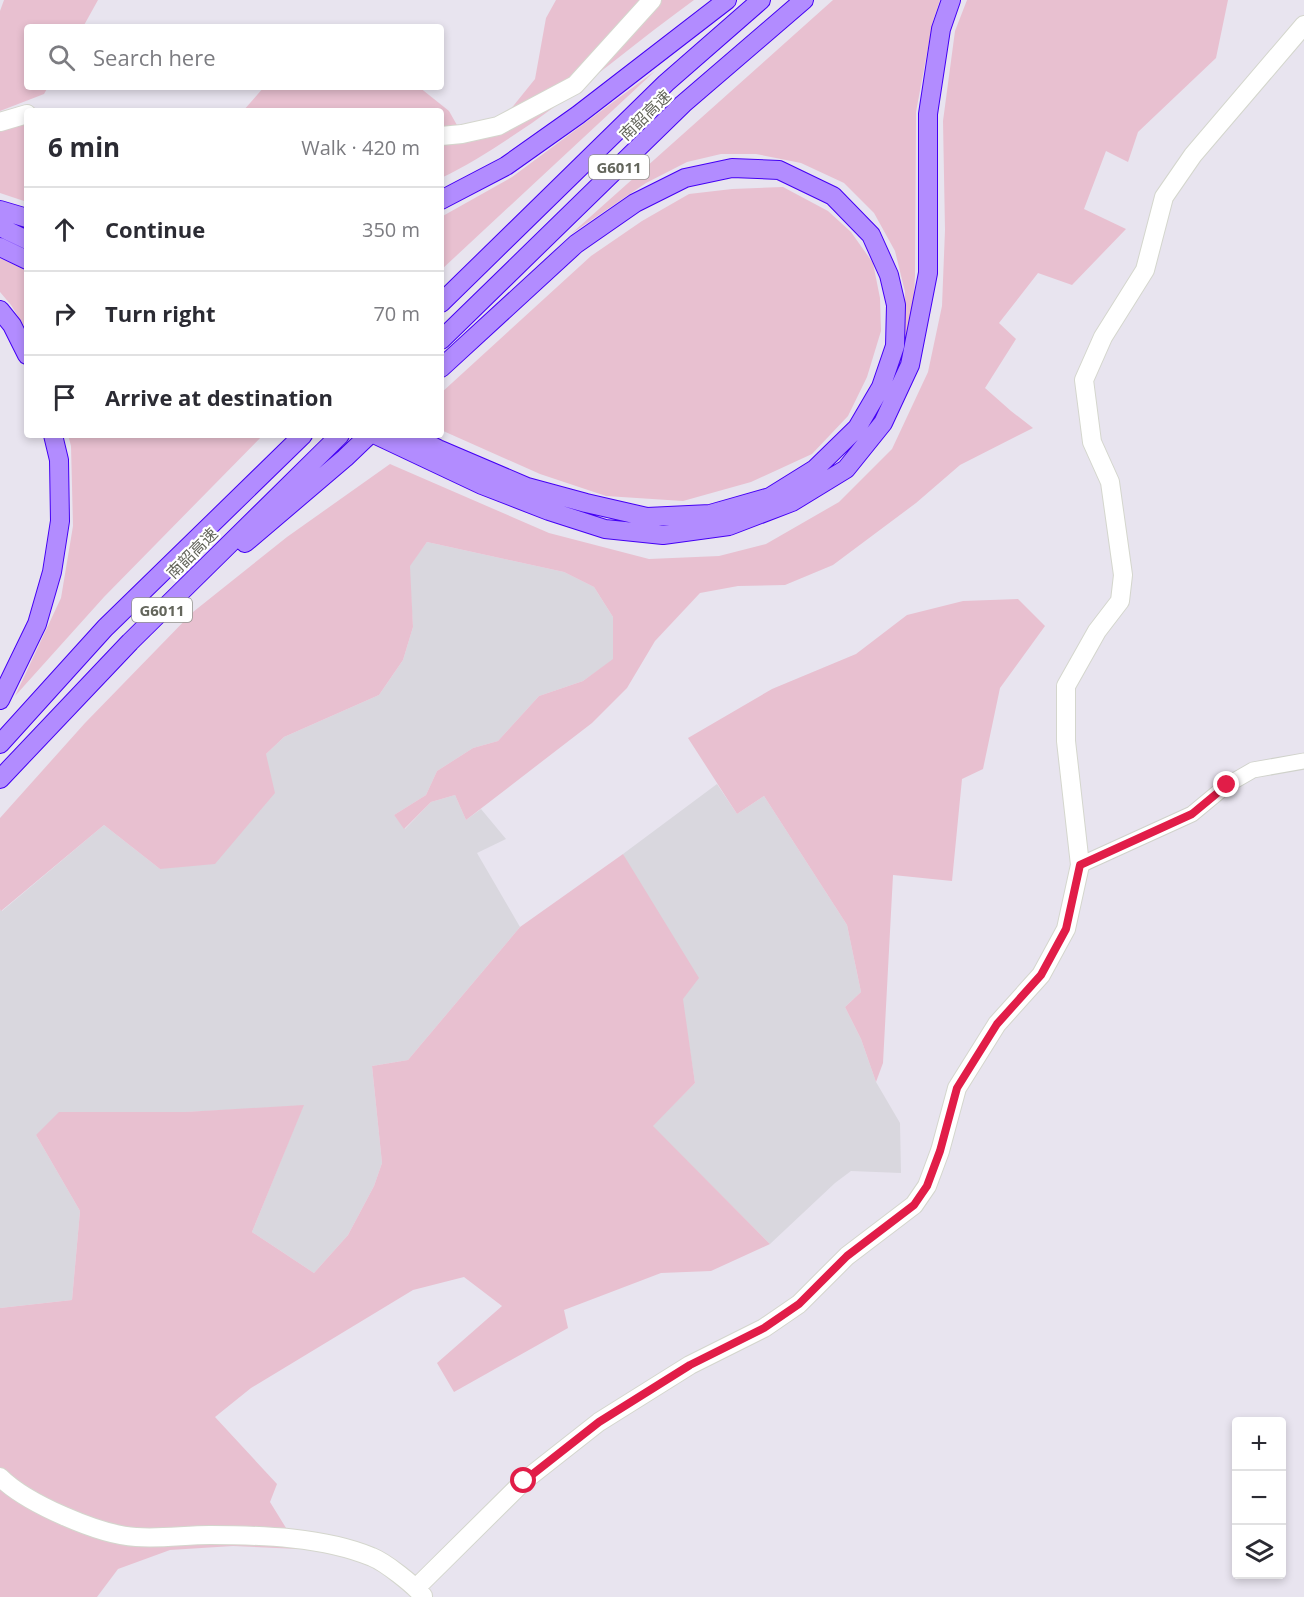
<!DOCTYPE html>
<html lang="en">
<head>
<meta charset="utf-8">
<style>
	:root { --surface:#fff; --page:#f7f7f7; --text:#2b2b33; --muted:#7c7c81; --line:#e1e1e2 }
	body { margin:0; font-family:"Open Sans","Noto Sans SC",sans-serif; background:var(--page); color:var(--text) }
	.controls { position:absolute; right:18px; bottom:18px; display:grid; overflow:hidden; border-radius:6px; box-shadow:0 3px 9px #0003 }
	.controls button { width:54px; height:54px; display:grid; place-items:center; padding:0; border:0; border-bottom:2px solid var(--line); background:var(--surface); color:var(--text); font:30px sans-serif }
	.stop { position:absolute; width:18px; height:18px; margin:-14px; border:4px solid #e11d48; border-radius:50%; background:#fff }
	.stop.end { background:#e11d48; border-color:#fff; box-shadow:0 2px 6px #0008 }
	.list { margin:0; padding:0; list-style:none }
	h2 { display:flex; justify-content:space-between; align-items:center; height:78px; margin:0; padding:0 24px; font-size:26px }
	h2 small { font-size:20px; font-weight:400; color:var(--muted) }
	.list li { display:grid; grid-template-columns:39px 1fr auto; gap:18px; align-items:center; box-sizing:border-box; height:84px; padding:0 24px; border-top:2px solid var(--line) }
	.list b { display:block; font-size:22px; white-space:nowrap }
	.list em { font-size:20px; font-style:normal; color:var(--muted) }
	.icon { flex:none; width:33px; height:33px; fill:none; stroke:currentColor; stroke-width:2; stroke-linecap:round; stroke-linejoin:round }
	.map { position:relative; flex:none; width:1304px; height:1597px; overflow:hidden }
	.search { position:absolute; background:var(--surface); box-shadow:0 3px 9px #0003; left:24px; top:24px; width:420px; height:66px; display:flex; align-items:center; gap:15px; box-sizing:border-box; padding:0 21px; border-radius:6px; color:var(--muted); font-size:22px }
	.panel { position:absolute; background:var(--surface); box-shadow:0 3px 9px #0003; left:24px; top:108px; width:420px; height:330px; border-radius:6px }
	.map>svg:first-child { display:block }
</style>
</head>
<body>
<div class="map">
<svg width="1304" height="1597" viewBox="0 0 1304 1597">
	<rect width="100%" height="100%" fill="#e8e4ef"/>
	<path fill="#d9d7de" d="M427 542 564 572 594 587 613 617V660L583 681 539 696 498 741 473 748 437 771 426 795 394 815 405 829 431 802 455 795 466 820 481 809 506 839 477 853 520 927 408 1060 372 1066 382 1163 374 1186 348 1235 314 1273 252 1232 303 1106 185 1112 36 1135 80 1211 72 1300 0 1308V909L2 911 104 825 160 869 266 754 284 737 379 695 403 660 413 627 409 566Z
		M717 784 737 814 764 796 847 925 861 992 845 1007 861 1039 876 1082 900 1123 901 1173 851 1171 835 1183 770 1244 652 1126 695 1083 682 999 623 854Z"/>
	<path fill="#e8c0d0" d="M4 0H98L83 27H27V87H48L44 94 0 111V11Z
		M556 0H694C639 40 587 84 532 123 502 143 473 163 441 178V111H243L264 87H419L449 111 462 134 497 126 535 79 546 18Z
		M833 0H940L933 21 916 112 915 276 914 298 903 356 905 292 895 251 874 213 844 183 801 163 756 154H721L687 162 646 183 571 234Z
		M967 0H1228L1216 58 1138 132 1128 162 1106 151 1084 209 1126 229 1072 285 1038 273 999 323 1016 339 985 388 1011 411 1033 428 960 465 916 503 833 565 785 585 738 586 700 593 655 641 627 688 592 723 466 820 455 795 431 802 404 829 394 815 426 795 437 771 473 748 498 741 539 696 583 681 613 659V617L594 587 564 572 427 542 410 566 413 627 403 660 379 695 284 737 266 754 275 793 215 864 160 869 104 825 1 911 0 909V818L85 723 193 612 287 537 390 464 549 533 649 559 719 556 766 544 839 502 892 449 928 372 942 306 945 230 943 121 955 31Z
		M655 71 441 270V217L512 177Z
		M27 114V202L0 193V122Z
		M783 187 828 211 851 232 873 263 880 298 881 331 867 377 848 416 812 454 751 482 683 501 606 496 540 474 441 430V393L591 256 642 221 689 194 732 189Z
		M0 258 27 271V331L11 305 0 292Z
		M68 435H263L104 597 15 696 61 598 73 526 71 446Z
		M1018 599 1045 626 1000 688 983 769 962 779 952 881 893 875 883 1063 876 1082 861 1039 845 1007 861 992 847 925 764 796 737 814 688 738 772 689 856 654 907 615 963 601Z
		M623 854 699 978 683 999 695 1083 653 1126 770 1244 711 1271 661 1273 564 1310 568 1328 454 1392 437 1363 502 1306 464 1277 413 1290 251 1388 215 1417 277 1484 270 1502 299 1549 233 1546 170 1550 118 1569 97 1597H0V1308L72 1300 80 1211 36 1135 59 1112H185L304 1105 252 1232 314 1273 348 1235 374 1186 382 1163 372 1066 408 1060 520 927Z"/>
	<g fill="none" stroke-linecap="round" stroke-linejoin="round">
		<defs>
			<path id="street" d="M1080 865 1192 814 1227 785 1253 770 1304 761"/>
			<path id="secondary" d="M0 122 27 114
				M441 136 462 134 498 126 575 85 652 0
				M0 1477C26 1503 99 1535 136 1537 161 1539 185 1535 210 1535 261 1535 324 1537 372 1557 385 1562 414 1585 423 1596
				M416 1588 524 1481 599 1422 690 1365 764 1328 799 1304 847 1256 914 1205 927 1186 940 1151 957 1088 997 1024 1041 975 1066 929 1080 865 1066 741V686L1097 631 1120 601 1123 575 1110 482 1092 442 1084 380 1103 337 1145 270 1164 197 1193 155 1304 25"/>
			<path id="highway" d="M441 200 506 166 578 115 727 0
				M0 210 27 218
				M0 227 27 240
				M0 247 27 260
				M441 303 666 83 761 0
				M0 310 12 325 27 355
				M441 340 683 104 804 0
				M376 435 482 485 549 511 605 529 663 535 729 526 792 502 846 469 883 423 910 365 928 273V114L941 29 951 0
				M411 435 438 449 527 487 586 503 647 517 710 514 770 497 815 469 857 428 881 387 895 346 896 305 889 275 871 235 833 196 779 170 732 168 685 178 635 203 576 244 441 368
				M245 543 345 458 369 435
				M0 700 37 624 52 572 60 521 59 460 53 435
				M0 744 105 628 303 435
				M0 779 130 642 340 435"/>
		</defs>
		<use href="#street" stroke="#d0d2cb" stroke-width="17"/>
		<use href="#secondary" stroke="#d4d6cd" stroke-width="20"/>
		<use href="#highway" stroke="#4400f4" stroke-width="20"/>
		<use href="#street" stroke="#fff" stroke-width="15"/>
		<use href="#secondary" stroke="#fff" stroke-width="18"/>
		<use href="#highway" stroke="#b28cff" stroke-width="18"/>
	</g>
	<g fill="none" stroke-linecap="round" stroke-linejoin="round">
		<path stroke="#e11d48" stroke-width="8" d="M524 1481 599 1422 690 1365 764 1328 799 1304 847 1256 914 1205 927 1186 940 1151 957 1088 997 1024 1041 975 1066 929 1080 865 1192 814 1227 785"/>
	</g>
	<g text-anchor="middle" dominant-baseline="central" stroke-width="4.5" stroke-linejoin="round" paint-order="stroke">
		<g fill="#fff" stroke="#92948d" stroke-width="1.5">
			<rect x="589" y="155" width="60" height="24" rx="4.5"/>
			<rect x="132" y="598" width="60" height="24" rx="4.5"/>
		</g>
		<g font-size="15" font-weight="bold" fill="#64665c">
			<text x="619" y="167">G6011</text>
			<text x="162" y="610">G6011</text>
		</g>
		<g font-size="16" fill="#64665c" stroke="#fff">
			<text transform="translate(645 115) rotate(-44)">南韶高速</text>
			<text transform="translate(192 553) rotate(-45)">南韶高速</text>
		</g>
	</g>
</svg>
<div class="controls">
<button>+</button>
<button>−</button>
<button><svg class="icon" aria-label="layers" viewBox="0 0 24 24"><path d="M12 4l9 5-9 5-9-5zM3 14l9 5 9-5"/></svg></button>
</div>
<div class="stop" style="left:524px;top:1481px"></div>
<div class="stop end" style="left:1227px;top:785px"></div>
<div class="search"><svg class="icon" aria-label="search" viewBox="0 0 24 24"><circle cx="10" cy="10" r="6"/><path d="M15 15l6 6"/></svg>Search here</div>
<section class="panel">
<h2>6 min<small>Walk · 420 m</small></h2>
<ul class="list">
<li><svg class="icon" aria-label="ahead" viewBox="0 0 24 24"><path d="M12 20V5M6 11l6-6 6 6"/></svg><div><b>Continue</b></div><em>350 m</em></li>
<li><svg class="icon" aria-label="right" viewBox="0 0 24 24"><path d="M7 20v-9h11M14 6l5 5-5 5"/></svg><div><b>Turn right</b></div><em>70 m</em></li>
<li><svg class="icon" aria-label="arrive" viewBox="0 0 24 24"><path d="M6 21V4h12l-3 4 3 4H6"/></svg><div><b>Arrive at destination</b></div></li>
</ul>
</section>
</div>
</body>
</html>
